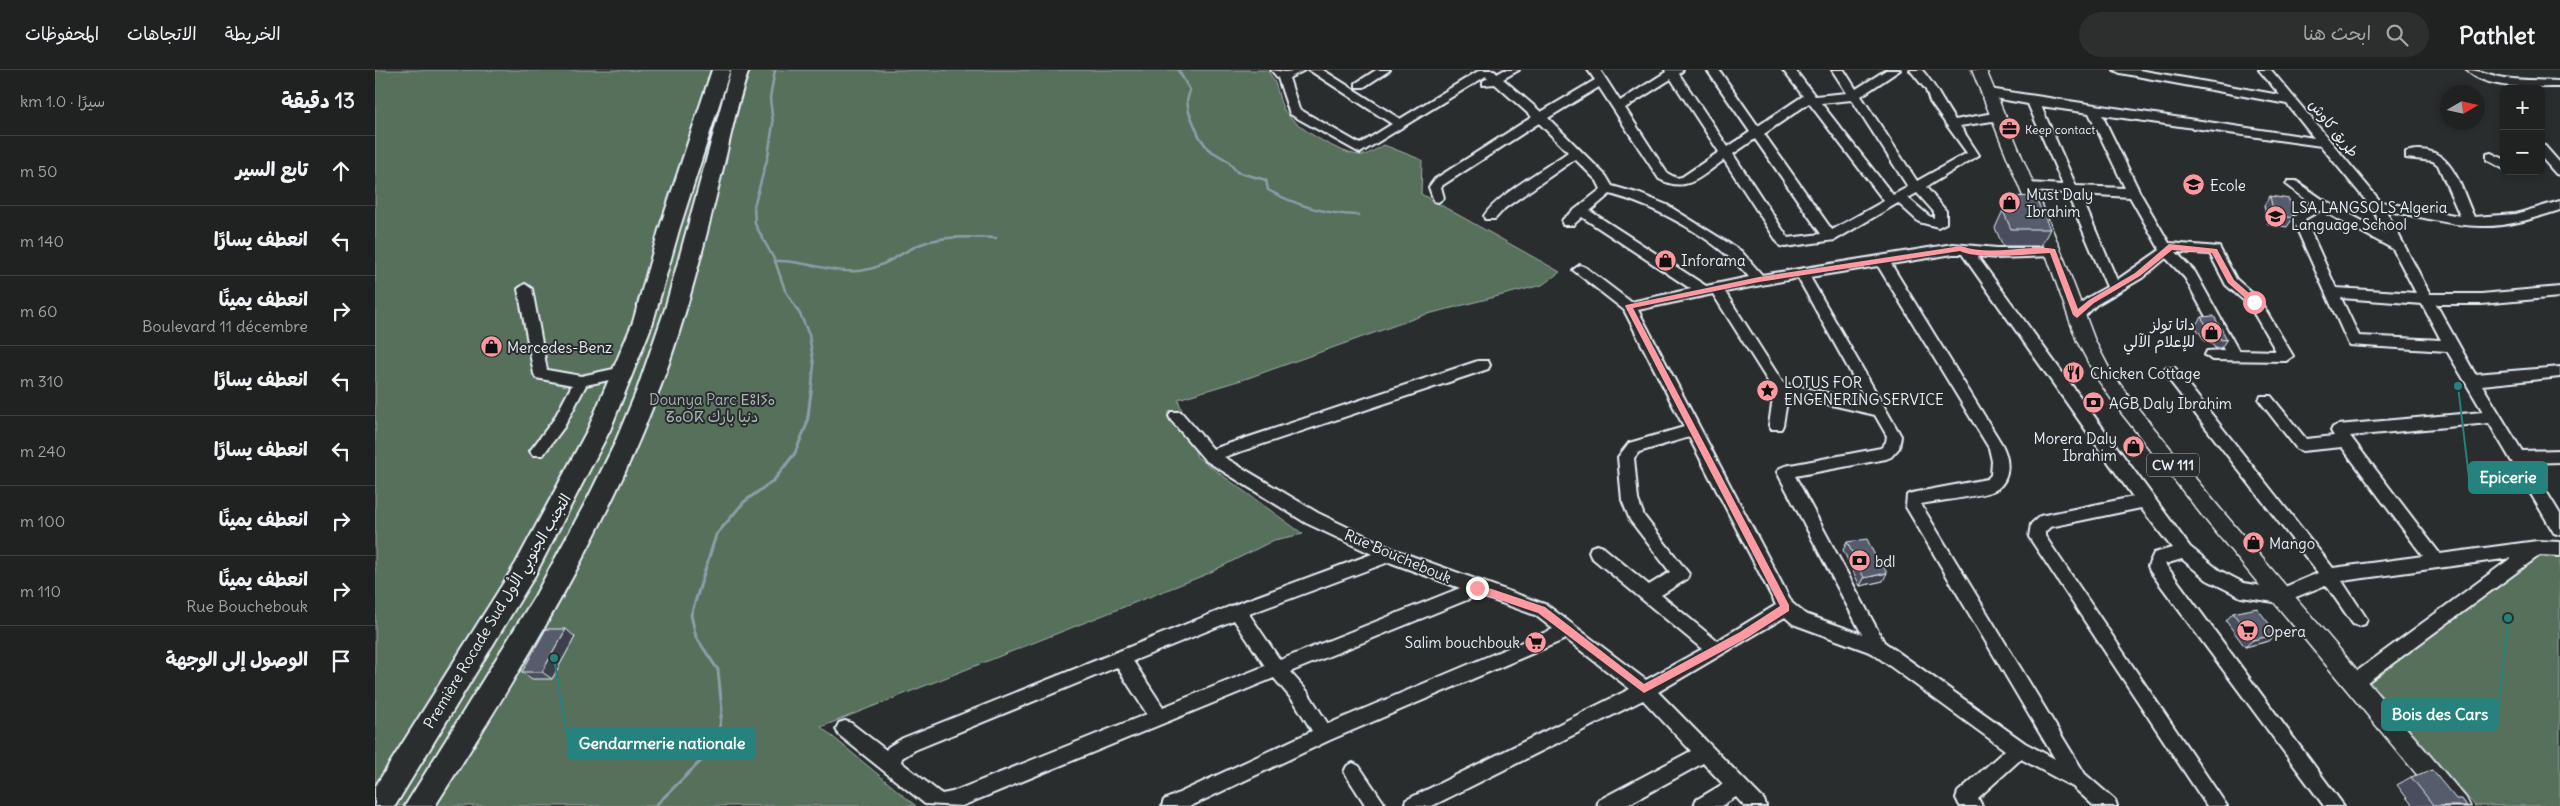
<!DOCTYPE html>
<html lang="ar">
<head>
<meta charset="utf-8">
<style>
	:root { --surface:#202222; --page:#2d2f2f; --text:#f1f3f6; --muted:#a2a4a5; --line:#3d3f40 }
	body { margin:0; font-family:Delius,"Playpen Sans Arabic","Noto Sans Tifinagh",sans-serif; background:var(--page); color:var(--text); direction:rtl }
	.controls { position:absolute; right:15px; top:15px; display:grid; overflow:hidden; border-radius:8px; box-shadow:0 2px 8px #0003 }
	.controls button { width:45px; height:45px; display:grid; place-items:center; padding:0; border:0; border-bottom:1px solid var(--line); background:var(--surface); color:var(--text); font:25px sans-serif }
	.compass { position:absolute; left:2065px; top:15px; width:45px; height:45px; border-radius:50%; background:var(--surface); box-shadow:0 2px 8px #0003; rotate:81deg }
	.stop { position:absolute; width:15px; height:15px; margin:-11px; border:4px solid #ff9aa2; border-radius:50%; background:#fff }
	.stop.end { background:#ff9aa2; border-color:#fff; box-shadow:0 1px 5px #0008 }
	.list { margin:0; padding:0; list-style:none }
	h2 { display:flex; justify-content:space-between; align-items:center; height:65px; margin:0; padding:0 20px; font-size:21px }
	h2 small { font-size:16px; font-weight:400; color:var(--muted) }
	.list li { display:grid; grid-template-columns:32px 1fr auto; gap:15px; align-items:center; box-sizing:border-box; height:70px; padding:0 20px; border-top:1px solid var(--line) }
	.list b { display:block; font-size:19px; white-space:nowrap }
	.list p { margin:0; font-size:16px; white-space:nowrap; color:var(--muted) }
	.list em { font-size:16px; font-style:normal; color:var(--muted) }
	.icon { flex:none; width:28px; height:28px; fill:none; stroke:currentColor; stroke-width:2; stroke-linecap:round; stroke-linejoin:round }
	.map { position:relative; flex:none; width:2185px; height:736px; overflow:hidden; direction:ltr }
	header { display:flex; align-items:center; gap:30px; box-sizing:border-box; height:70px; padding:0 25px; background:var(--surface); border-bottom:1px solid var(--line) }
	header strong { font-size:24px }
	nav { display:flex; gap:28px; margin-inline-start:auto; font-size:18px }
	.search { width:350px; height:45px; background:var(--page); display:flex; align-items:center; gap:12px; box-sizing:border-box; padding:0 18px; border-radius:28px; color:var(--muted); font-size:19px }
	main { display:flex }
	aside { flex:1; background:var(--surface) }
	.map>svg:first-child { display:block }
</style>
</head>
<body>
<header>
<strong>Pathlet</strong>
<div class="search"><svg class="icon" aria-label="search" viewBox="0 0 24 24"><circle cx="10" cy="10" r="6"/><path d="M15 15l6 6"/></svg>ابحث هنا</div>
<nav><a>الخريطة</a><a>الاتجاهات</a><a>المحفوظات</a></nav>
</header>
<main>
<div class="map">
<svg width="2185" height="736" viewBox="0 0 2185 736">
	<rect width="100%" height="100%" fill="#2a2d2e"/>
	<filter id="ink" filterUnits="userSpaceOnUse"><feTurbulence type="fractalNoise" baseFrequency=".02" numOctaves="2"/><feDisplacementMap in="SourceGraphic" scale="10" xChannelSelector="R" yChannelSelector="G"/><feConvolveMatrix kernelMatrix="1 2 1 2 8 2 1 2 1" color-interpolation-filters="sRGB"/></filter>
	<g filter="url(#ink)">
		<path fill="#576f5c" stroke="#a0b0aa" d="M0 0H892C905 17 901 23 908 38 917 56 969 87 988 85 995 84 1003 78 1009 75L1047 90 1046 124 1185 202 1167 215 1049 245 873 308 803 329 822 387 928 464 899 470 832 504 446 657 541 736H0Z
			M2175 479 2185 484V736H2100L1995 612Z"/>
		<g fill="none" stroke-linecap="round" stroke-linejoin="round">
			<path stroke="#8d9ea9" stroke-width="2.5" d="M400 0 395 28 398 54 393 86 379 136 380 154 400 191 410 220 426 246 434 265 439 295 436 324
				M803 0 815 20 812 31 814 42 824 66 833 79 853 91 862 102 891 110 893 120C922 136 950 144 983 145
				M400 191C430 189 461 206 490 200 511 196 527 182 546 174 569 165 596 167 621 168"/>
			<path stroke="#8d9ea9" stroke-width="3" d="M280 736 333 684 344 662 347 640 343 600 321 567 316 545 341 465 369 432 399 410 420 383 432 354 436 322"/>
			<defs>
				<path id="minor" d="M896 0 910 2 930 0 914 8 924 39 985 74 1017 54 934 0H948L1025 49 1105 0H1119L1122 4 1129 0H1144L1128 9 1166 42 1220 10 1213 0H1225L1245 31 1291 2 1290 0H1308L1304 4 1353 77 1375 62 1332 0H1344L1383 56 1428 26 1408 0H1420L1440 26 1472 23 1457 0H1469L1481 19 1511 0H1525L1486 26 1542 111 1592 83 1555 32 1551 20 1535 0H1547C1561 16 1568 33 1580 50L1624 42 1630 46 1624 50 1585 56 1604 85 1551 117 1571 141V153L1563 157 1544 152 1523 133 1460 170 1410 177 1405 176 1349 90C1326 106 1312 124 1284 109L1224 17 1173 48 1231 106 1237 116 1265 124 1292 135 1366 181 1387 205 1578 174 1622 178H1683L1685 181 1678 186 1622 188 1602 186 1815 477 1844 500 1869 513 1905 519 1943 503 1788 302 1790 298H1800L1958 498 2048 486 1967 377 1927 381 1922 379 1884 330 1886 326H1896L1931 369 1959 366 1956 361 1958 357 1963 355 2108 342 2072 281 1974 275 1917 148 1937 134 1911 114 1913 111H1921L1950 131 2010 163 1997 138 1946 76 1727 45 1765 123 1794 173 1844 177 1861 209 1884 229 1918 286 1911 291 1837 290 1830 285 1832 281 1849 280 1810 208 1791 188 1767 208 1721 235 1707 249H1697L1695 245C1703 232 1719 224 1732 217L1692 123 1653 121 1647 117 1653 113 1688 115 1653 34 1614 27 1608 23 1614 19 1939 68 1912 34 1745 3 1739 0H1764L1905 25 1884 0H1896L2006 132 2085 146 2063 95 2058 91 2031 88V82C2076 70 2084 115 2099 147L2141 144 2185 131V140C2160 148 2133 157 2106 156 2074 156 2043 145 2011 141L2055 224H2106L2185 217V227L2106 234H2061L2100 304 2185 297V307L2107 315 2147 381 2185 380V392L2154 393 2185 444V465L2179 463 2114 353 1975 366 2065 484 2162 471 2185 472V486L2165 485 1980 621 1974 619 1971 613 1974 607 2136 488 1967 511 1992 549 1990 554 1984 556 1978 554 1951 515 1906 533 1866 527 1832 510 1807 489 1790 494 1969 736H1949L1775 501 1773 496 1779 483 1797 478 1766 438 1675 457 1670 462V466L1852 736H1832L1654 467 1656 454 1665 446 1758 427 1587 184H1578L1516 194 1626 373C1634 387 1637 408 1622 419 1612 426 1561 431 1546 434L1547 436 1710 704 1740 730 1742 736H1719L1698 717 1646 689 1603 728 1607 736H1585L1581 728 1583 722 1630 680 1497 583 1418 554 1410 547 1283 622 1389 730 1391 736H1369L1361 727 1346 736H1319L1321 730 1348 714 1328 693 1250 736H1222L1224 730 1316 681 1268 630 1057 736H1029L1031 730 1255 619 1191 569 955 670 816 736H787L789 730 937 661 920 633 899 608 587 736 550 734 464 665 461 659 464 653 470 651 476 653 511 680 513 677 528 668 856 536 997 484 931 453 830 390 796 350 794 346 796 342H806L838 379 1103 291H1113L1115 295 1113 299 849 387 943 443 1020 480 1172 535 1271 610 1327 579 1216 487 1214 482 1216 477 1222 475 1228 477 1274 515 1295 502 1255 450 1247 430 1243 387 1254 373 1309 357 1249 240 1198 200 1205 195 1210 197 1256 232 1316 219 1207 147 1198 155H1188L1187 152 1188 149 1226 119 1222 111 1200 89 1130 138 1120 149H1110L1109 146C1122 125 1171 98 1193 82L1164 53 1068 115 1066 117 1069 128 1063 132 1059 131 1054 117 1060 109 1157 47 1120 14 1108 15V11L1113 8 1111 6 985 83 915 44 903 8ZM1296 9 1344 82 1307 107 1301 108 1292 103 1250 38ZM1477 30 1533 117 1518 125 1446 33ZM1434 33 1509 131 1457 160 1389 64ZM1666 36 1714 43 1750 118 1701 116ZM1380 69 1446 164 1413 168 1358 84ZM1542 123 1559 142V148L1554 146 1533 128ZM1235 124C1284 137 1341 169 1374 207L1331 216 1215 141ZM1705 124 1755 127 1785 180 1742 210ZM1946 140 2018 179 2041 223 1961 218 1930 149ZM1801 182 1835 184 1851 215 1874 235 1901 281 1863 280 1820 202ZM1503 196 1614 378 1617 391 1616 405 1612 409 1537 423 1532 425 1531 437 1680 689 1650 673 1509 572 1420 406 1511 389 1516 387 1524 378 1526 366 1435 207ZM1423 208 1492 332 1408 313 1350 222ZM1338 224 1399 321 1394 355 1396 359H1406L1408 355 1413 325 1500 345 1512 366 1511 372 1506 378 1410 396 1405 398 1402 402 1487 564 1430 544 1417 533 1263 240ZM1966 228 2047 234 2066 270 1984 266ZM1314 367 1401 535 1342 571 1286 525 1312 509 1314 504 1269 446 1263 430 1259 388 1264 382ZM1014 492 1085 518 905 590 874 544ZM1104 525 1160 545 1178 559 953 654 932 621 915 602ZM859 550 890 596 788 637 758 591ZM742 597 772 644 577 722 567 724 564 722 526 692 527 688 540 680Z
					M1001 0H1015L989 17H981V13Z
					M2092 0C2106 0 2116 6 2130 8 2148 11 2167 10 2185 11V17C2160 17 2110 20 2092 0Z
					M2166 75 2170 76 2185 93V105L2181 104 2166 87Z
					M2116 83 2129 89V99L2112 90V84Z
					M150 214 157 219 172 300 206 306 248 297 255 302 248 307 211 315 189 357 168 385H158L155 381 179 349 197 315 161 308 159 304 143 219Z
					M978 693 984 696 1011 736H991L969 702 972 696Z"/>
				<path id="major" d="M1597 0H1611L1686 181 1720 271 1734 298 1756 330 1843 436 2091 728 2095 736H2068L1829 448 1744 340 1721 307 1702 271 1670 181Z"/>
				<path id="highway" d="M337 0H355L304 160 278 252 235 360 159 507 20 736H0V717L141 493 213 359 258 252 284 160Z
					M356 0H374C362 32 356 65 348 98 332 163 316 229 294 293 239 451 149 596 60 736H30L160 526 214 426 239 375 262 320 290 239Z"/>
			</defs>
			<use href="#minor" stroke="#e8f1f8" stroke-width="4"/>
			<use href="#major" stroke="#e8f1f8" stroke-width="3"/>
			<use href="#highway" stroke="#e8f1f8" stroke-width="4"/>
			<use href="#minor" fill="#2a2d2e" fill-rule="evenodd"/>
			<use href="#major" fill="#2a2d2e" fill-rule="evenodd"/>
			<use href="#highway" fill="#2a2d2e" fill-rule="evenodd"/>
		</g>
		<path fill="#484e5d" stroke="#e8f1f8" d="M1895 126 1918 148 1912 157 1893 154 1889 135Z
			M1634 127 1675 159 1666 176H1628L1620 158Z
			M1826 247 1852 269 1846 278H1840L1834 270 1830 271 1820 256Z
			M1472 472 1508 511 1485 516 1468 480Z
			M1858 543 1902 564 1894 571 1870 577 1851 551Z
			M200 567 177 609H157L147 602Z
			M2036 707 2081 729 2092 736H2038L2022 715Z"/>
		<path fill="#3b404c" stroke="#e8f1f8" d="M1512 503 1508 511 1485 516 1489 508Z
			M191 559 200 567 177 609 167 602Z
			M1902 564 1894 571 1870 577 1878 570Z"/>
		<path fill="#545b6c" stroke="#e8f1f8" d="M1660 126 1675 159H1636L1628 141 1639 139 1634 127Z
			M1895 126 1914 129 1918 148 1899 145Z
			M1839 246 1852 269 1846 270 1841 261 1836 262 1826 247Z
			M1492 469 1504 494H1507L1512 503 1489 508 1472 472Z
			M1882 538 1902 564 1878 570 1858 543Z
			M171 559H191L167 602H147Z
			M2057 700 2081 729H2087L2092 736H2059L2036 707Z"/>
	</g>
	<path fill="#ff9aa2" d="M1794 174 1842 179 1859 210 1882 230V234H1877L1853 213 1837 183 1797 180 1765 206 1719 233 1702 248 1698 245 1675 183C1655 184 1602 190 1585 181L1384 212 1258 238 1414 535V541L1372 568 1269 623 1163 543 1099 521V516L1102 514 1170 537 1269 614 1365 562 1405 536 1250 236 1251 235 1384 207 1586 176C1616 187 1650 174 1680 179L1703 239 1714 230 1760 203Z"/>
	<defs>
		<symbol id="office-disc" viewBox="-11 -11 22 22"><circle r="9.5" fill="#ff9aa2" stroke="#2a2d2e"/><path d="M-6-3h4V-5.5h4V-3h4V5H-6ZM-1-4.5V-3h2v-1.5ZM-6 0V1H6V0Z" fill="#111"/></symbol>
		<symbol id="school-disc" viewBox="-11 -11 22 22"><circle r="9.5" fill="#ff9aa2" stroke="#2a2d2e"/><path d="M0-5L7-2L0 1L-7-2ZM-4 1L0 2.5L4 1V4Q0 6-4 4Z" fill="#111"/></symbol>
		<symbol id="shop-disc" viewBox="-11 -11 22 22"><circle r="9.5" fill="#ff9aa2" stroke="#2a2d2e"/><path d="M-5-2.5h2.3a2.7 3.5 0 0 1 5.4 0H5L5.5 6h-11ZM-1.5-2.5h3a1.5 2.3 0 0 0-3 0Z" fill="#111"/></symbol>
		<symbol id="restaurant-disc" viewBox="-11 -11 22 22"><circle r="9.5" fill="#ff9aa2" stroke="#2a2d2e"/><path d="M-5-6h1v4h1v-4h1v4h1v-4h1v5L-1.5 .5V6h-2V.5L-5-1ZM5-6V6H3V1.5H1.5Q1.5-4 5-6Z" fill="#111"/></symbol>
		<symbol id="sight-disc" viewBox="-11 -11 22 22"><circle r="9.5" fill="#ff9aa2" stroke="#2a2d2e"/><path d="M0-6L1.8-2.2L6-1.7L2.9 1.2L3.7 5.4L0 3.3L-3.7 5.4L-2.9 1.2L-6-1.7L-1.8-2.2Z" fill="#111"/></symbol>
		<symbol id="bank-disc" viewBox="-11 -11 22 22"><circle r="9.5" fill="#ff9aa2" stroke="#2a2d2e"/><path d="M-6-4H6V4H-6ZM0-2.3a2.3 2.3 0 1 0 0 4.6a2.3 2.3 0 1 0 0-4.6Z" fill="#111"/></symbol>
		<symbol id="supermarket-disc" viewBox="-11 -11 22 22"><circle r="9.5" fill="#ff9aa2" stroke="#2a2d2e"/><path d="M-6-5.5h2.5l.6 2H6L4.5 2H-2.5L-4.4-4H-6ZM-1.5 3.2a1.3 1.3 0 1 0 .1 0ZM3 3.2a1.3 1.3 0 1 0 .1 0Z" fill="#111"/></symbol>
	</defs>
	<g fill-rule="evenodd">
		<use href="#office-disc" x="1622" y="46" width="25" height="25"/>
		<use href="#school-disc" x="1806" y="102" width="25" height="25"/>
		<use href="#shop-disc" x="1622" y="120" width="25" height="25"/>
		<use href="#school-disc" x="1888" y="134" width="25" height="25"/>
		<use href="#shop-disc" x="1278" y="178" width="25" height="25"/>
		<use href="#shop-disc" x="1824" y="250" width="25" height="25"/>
		<use href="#shop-disc" x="104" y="264" width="25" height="25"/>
		<use href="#restaurant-disc" x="1686" y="290" width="25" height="25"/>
		<use href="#sight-disc" x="1380" y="308" width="25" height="25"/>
		<use href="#bank-disc" x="1706" y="320" width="25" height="25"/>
		<use href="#shop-disc" x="1746" y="364" width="25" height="25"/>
		<use href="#shop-disc" x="1866" y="460" width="25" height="25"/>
		<use href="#bank-disc" x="1472" y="478" width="25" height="25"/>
		<use href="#supermarket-disc" x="1860" y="548" width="25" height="25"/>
		<use href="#supermarket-disc" x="1148" y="560" width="25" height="25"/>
	</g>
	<g text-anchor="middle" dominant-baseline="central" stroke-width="4" stroke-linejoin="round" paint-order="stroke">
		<g font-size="12" fill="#e8f1f8" stroke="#2a2d2e" text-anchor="start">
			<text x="1650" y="59">Keep contact</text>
		</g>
		<rect fill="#2a2d2e" stroke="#afb6bb" stroke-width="1" x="1772" y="383.5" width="52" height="23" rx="4"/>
		<g font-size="14" font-weight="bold" fill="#e8f1f8">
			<text x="1798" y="395">CW 111</text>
		</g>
		<g font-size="15" fill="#e8f1f8" stroke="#2a2d2e">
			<text transform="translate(1959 58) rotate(51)">طريق كاوش</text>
			<text transform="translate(1023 486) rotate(23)">Rue Bouchebouk</text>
			<text transform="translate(122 541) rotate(-59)">Première Rocade Sud التجنب الجنوبي الأول</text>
		</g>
		<g font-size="15" fill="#e8f1f8" stroke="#2a2d2e" text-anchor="start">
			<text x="1835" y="115">Ecole</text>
			<text x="1651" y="124">Must Daly<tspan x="1651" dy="17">Ibrahim</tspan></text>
			<text x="1916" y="137">LSA LANGSOLS Algeria<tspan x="1916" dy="17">Language School</tspan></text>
			<text x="1306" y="190">Inforama</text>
			<text x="1820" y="254" text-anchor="end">داتا تولز<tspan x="1820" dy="17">للإعلام الآلي</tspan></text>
			<text x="132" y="277">Mercedes-Benz</text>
			<text x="1715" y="303">Chicken Cottage</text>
			<text x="1409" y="312">LOTUS FOR<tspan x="1409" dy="17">ENGENERING SERVICE</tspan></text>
			<text x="1734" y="333">AGB Daly Ibrahim</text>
			<text x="1742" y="368" text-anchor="end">Morera Daly<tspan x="1742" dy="17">Ibrahim</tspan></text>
			<text x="1894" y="473">Mango</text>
			<text x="1500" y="491">bdl</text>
			<text x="1888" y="561">Opera</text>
			<text x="1145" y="572" text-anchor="end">Salim bouchbouk</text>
		</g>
		<g font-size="15" fill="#a7b6b2" stroke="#2a2d2e">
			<text x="337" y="329">Dounya Parc ⴹⵓⵏⵢⴰ<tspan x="337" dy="17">ⵒⴰⵔⴽ دنيا بارك</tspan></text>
		</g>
	</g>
	<path fill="none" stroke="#25827c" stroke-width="2" d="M2083 316L2094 408M2133 548L2123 644M179 588L193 673"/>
	<g fill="#25827c" stroke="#2a2d2e" stroke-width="2">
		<circle cx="2083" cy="316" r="5"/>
		<circle cx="2133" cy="548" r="5"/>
		<circle cx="179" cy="588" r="5"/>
	</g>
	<g fill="#25827c" stroke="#25827c" stroke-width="2">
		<rect x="2094" y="392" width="78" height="31" rx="5"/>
		<rect x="2007" y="629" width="116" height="31" rx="5"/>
		<rect x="193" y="658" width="187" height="31" rx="5"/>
	</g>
	<g font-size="16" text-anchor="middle" font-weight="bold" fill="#fff">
		<text x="2133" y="413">Epicerie</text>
		<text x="2065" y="650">Bois des Cars</text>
		<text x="287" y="679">Gendarmerie nationale</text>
	</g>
</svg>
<div class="controls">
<button>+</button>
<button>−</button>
</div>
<svg class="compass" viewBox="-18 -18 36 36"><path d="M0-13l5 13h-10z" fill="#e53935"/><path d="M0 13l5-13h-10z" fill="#a2a4a5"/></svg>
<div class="stop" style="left:1879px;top:232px"></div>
<div class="stop end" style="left:1102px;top:518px"></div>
</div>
<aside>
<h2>13 دقيقة<small>سيرًا · 1.0 km</small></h2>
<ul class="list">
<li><svg class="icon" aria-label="ahead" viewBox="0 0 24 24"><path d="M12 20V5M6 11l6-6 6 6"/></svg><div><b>تابع السير</b></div><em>50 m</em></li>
<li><svg class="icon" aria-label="left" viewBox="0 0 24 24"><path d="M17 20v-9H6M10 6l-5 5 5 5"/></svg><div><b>انعطف يسارًا</b></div><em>140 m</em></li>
<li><svg class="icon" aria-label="right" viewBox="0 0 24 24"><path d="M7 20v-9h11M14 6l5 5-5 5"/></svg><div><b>انعطف يمينًا</b><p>Boulevard 11 décembre</p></div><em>60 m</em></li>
<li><svg class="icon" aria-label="left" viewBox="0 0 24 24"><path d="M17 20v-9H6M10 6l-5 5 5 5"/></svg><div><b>انعطف يسارًا</b></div><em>310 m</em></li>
<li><svg class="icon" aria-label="left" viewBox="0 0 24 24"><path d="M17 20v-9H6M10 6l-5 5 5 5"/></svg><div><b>انعطف يسارًا</b></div><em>240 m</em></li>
<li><svg class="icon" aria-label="right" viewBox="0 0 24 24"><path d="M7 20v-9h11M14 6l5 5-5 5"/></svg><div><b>انعطف يمينًا</b></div><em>100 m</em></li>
<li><svg class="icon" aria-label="right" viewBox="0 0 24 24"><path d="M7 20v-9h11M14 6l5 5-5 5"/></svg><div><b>انعطف يمينًا</b><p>Rue Bouchebouk</p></div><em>110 m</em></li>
<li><svg class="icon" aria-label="arrive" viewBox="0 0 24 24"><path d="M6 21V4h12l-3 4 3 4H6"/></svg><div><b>الوصول إلى الوجهة</b></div></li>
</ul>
</aside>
</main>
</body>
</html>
